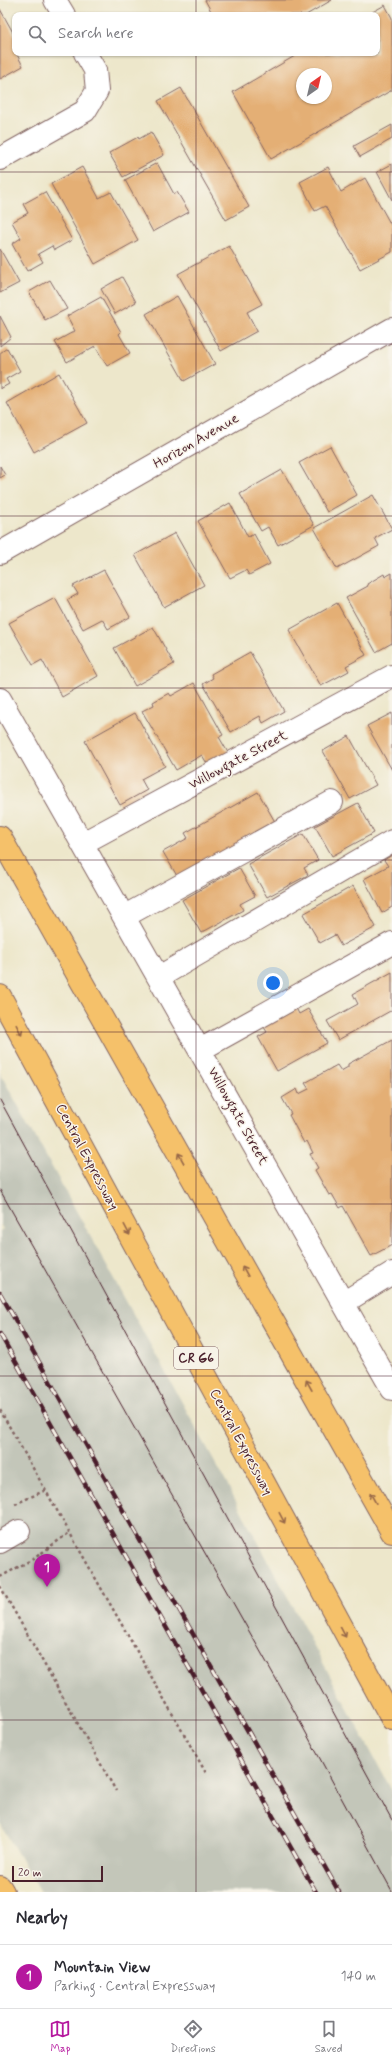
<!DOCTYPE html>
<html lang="en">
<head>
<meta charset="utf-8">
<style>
	:root { --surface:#fff; --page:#f7f7f7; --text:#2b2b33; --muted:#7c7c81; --line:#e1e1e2; --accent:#b5179e }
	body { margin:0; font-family:Mynerve,sans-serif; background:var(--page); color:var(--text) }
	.compass { position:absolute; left:296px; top:68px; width:36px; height:36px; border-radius:50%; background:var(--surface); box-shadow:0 1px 3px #0004; rotate:34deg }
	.scale { position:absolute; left:12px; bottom:10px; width:91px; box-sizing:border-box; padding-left:4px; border:2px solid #4a1f2b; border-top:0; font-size:11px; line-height:14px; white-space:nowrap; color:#4a1f2b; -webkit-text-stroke:3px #f7f3e8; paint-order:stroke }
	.you { position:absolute; left:273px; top:983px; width:14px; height:14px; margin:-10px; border:3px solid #fff; border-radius:50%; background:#1a73e8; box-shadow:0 0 0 6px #1a73e833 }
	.badge { display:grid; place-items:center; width:26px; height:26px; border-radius:50%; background:var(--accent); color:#fff; font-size:13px; font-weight:700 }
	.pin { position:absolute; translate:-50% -33px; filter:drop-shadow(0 1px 2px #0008) }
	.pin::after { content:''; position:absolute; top:21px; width:14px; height:12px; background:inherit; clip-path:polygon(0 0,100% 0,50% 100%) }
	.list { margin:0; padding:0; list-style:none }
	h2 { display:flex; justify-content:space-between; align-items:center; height:52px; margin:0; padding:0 16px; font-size:17px }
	h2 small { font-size:13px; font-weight:400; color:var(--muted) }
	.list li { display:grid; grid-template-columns:26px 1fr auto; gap:12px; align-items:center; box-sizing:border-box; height:64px; padding:0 16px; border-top:1px solid var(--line) }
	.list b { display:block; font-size:15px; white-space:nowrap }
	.list p { margin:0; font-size:13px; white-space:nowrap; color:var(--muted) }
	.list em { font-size:13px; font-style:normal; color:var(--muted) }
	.icon { flex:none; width:22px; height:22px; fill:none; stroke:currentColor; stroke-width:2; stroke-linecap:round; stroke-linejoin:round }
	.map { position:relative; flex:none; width:392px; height:1892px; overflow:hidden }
	.search { position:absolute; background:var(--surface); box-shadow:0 1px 3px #0004; left:12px; right:12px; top:12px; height:44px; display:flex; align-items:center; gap:10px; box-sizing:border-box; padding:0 14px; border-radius:8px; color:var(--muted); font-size:15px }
	.sheet { height:116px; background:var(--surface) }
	nav { display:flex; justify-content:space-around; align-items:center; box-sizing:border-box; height:56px; border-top:1px solid var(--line); background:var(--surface); font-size:11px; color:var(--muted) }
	nav a { display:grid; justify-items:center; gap:2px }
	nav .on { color:var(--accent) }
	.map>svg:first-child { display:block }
</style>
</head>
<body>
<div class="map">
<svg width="392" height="1892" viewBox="0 0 392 1892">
	<rect width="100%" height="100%" fill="#f7f3e8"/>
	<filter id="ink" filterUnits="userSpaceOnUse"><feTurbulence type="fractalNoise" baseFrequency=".025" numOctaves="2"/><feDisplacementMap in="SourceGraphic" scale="8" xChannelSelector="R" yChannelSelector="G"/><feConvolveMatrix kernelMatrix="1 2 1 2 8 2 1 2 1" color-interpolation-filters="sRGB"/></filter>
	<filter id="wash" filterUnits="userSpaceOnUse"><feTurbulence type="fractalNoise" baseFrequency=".012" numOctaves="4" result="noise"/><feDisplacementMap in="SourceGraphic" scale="16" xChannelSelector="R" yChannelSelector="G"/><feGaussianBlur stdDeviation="0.9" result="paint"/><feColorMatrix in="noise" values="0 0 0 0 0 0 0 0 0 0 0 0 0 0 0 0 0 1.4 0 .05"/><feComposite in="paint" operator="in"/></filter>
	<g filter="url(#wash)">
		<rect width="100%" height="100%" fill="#ede7cb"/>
		<path fill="#c3c6b9" d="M0 1073 215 1462 392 1791V1892H40L0 1823V1231L3 1229 0 1224Z"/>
		<g id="blocks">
			<path fill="#e4af75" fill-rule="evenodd" d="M205 0H332L306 15H213Z
				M385 5 392 18V90L271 159 233 92 300 53H377V15H367ZM302 74H326V98H302Z
				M0 9 15 36 14 49 23 66 0 79Z
				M181 88 249 207 226 220 158 101Z
				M392 125V139L360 157 354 146Z
				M151 132 164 155 123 177 109 153 138 137 139 139Z
				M157 163 174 194 177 192 189 212 153 232 125 180Z
				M392 164V200L377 172Z
				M82 167 99 198 111 192 138 240 95 264 51 184Z
				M328 167 341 192 365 178 392 227V252L360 269 325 206 315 211 300 182Z
				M45 192 72 240 54 250 52 246 38 254 43 262 27 271 12 244 21 238 12 222 28 213 23 204Z
				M229 246 262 304 247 312 257 331 221 351 178 274Z
				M0 249 19 283 0 293Z
				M122 277 136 302 115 314 101 289Z
				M50 280 67 309 45 320 29 292Z
				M177 296 215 364 184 381 146 314Z
				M101 297 121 332 119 334 130 353 107 366 95 346 67 362 55 342 75 331 67 316Z
				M0 316 11 337 0 346Z
				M7 348 20 371 6 379 9 384 0 389V353Z
				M59 373 87 423 34 452 7 403Z
				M330 446 357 495 327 512 299 463Z
				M0 466 5 475 0 478Z
				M282 470 314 525 278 545 268 527 261 531 240 494Z
				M373 495 392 529 375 538 379 546 337 569 314 528Z
				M230 503 248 537 254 534 270 564 249 575 246 570 230 578 198 521Z
				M175 533 204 585 164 607 135 555Z
				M104 570 130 617 108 629 102 619 83 629 67 600 78 594 73 586Z
				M392 573V643L376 652 346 598 368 586 367 584 384 574 385 577Z
				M55 598 98 676 62 697 42 660 33 665 9 623Z
				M337 603 366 655 346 666 349 671 321 686 289 630Z
				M153 627 174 664 135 686 114 648Z
				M250 652 284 711 263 723 260 716 231 732 203 684 213 678 211 674Z
				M194 683 223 735 219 737 230 756 209 767 202 755 176 770 142 711 154 705 153 702 169 693 171 696Z
				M135 713 165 766 141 779 147 790 120 805 85 741Z
				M392 713V770L367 726Z
				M349 736 376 785 350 799 323 751Z
				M258 792 278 827 180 881 163 852 188 838 185 833Z
				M358 803 374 833 332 856 315 826Z
				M303 834 318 860 304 868 308 875 267 897 248 864Z
				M392 855V907L382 913 364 879 388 866 384 860Z
				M239 868 255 896 240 904 243 910 201 933 182 900Z
				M353 886 376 927 341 946 335 935 320 943 303 914Z
				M392 972V1010L338 1040 327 1021 358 1004 353 994Z
				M295 1006 299 1014 308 1009 327 1043 277 1071 258 1037 267 1032 262 1024Z
				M392 1040V1245L371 1256 343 1206 340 1208 332 1194 329 1195 315 1170 318 1168 310 1154 313 1153 307 1141 304 1143 289 1115 291 1114 282 1098 297 1089 299 1094 309 1089 305 1083 337 1065 341 1071 348 1067V1064Z"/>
		</g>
	</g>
	<g filter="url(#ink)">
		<use href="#blocks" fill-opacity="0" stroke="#836563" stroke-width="1"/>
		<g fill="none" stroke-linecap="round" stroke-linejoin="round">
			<defs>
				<path id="minor" d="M55 0 64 15
					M0 159 85 111 97 91 95 70 85 53
					M0 553 392 329
					M0 699 392 1389
					M83 843 392 676
					M125 916 332 802
					M159 977 392 841
					M200 1050 392 943
					M343 1303 392 1273
					M0 1542 19 1531"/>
				<path id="major" d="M0 1887 3 1892"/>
				<path id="highway" d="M0 837 392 1532
					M0 996 392 1719"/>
			</defs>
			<use href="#minor" stroke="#836563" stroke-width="24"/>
			<use href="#major" stroke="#836563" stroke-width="24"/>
			<use href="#highway" stroke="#836563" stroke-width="24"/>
			<path stroke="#836563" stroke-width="2.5" stroke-dasharray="3 3" stroke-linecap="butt" d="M0 1410 206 1773
				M15 1504 46 1490
				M0 1577 33 1559 69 1533
				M0 1586 116 1791"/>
			<use href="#minor" stroke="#fff" stroke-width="22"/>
			<use href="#major" stroke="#f5c16b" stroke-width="22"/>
			<use href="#highway" stroke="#f5c16b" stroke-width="22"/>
			<path stroke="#4a1f2b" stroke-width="1" d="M0 1100 392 1820
				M0 1190 293 1709 392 1891"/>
			<defs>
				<path id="rail" d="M0 1293 339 1892
					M0 1334 316 1892"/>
			</defs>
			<use href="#rail" stroke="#4a1f2b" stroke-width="4.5"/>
			<use href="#rail" stroke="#f7f3e8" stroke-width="3" stroke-dasharray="9" stroke-linecap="butt"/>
		</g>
		<defs><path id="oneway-shaft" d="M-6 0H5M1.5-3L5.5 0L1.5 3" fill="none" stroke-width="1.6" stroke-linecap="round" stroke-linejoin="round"/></defs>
		<g stroke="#976848">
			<use href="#oneway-shaft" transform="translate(19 1030) rotate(62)"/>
			<use href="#oneway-shaft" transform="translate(181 1158) rotate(-119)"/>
			<use href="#oneway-shaft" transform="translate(127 1230) rotate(62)"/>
			<use href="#oneway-shaft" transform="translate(245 1271) rotate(-119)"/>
			<use href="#oneway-shaft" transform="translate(309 1385) rotate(-119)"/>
			<use href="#oneway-shaft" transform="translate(373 1498) rotate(-119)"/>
			<use href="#oneway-shaft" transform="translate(282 1518) rotate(62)"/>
			<use href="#oneway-shaft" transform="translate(343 1632) rotate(62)"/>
		</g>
	</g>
	<path fill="none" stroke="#4a1f2b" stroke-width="1" stroke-opacity="0.55" d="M196 0V15M196 53V1892M0 172H392M0 344H392M0 516H392M0 688H392M0 860H392M0 1032H392M0 1204H392M0 1376H392M0 1548H392M0 1720H392"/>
	<g text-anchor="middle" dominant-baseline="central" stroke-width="3" stroke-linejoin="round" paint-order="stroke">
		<rect fill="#f7f3e8" stroke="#7e5f64" stroke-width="1" x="174" y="1347" width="44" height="22" rx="3"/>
		<g font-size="13" font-weight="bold" fill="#4a1f2b">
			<text x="196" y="1358">CR G6</text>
		</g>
		<g font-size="14" fill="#4a1f2b" stroke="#f7f3e8">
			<text transform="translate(196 441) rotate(-30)">Horizon Avenue</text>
			<text transform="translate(238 760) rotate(-28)">Willowgate Street</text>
			<text transform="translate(238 1116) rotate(61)">Willowgate Street</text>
			<text transform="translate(87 1157) rotate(62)">Central Expressway</text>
			<text transform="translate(241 1442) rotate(62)">Central Expressway</text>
		</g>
	</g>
</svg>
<svg class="compass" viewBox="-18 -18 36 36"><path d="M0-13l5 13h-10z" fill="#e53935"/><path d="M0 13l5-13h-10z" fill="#7c7c81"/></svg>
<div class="scale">20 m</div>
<div class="you"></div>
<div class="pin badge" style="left:47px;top:1587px">1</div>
<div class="search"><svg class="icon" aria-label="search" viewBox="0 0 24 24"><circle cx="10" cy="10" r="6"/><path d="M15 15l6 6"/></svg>Search here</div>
</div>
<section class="sheet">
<h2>Nearby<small></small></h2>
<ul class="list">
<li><span class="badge">1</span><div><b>Mountain View</b><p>Parking · Central Expressway</p></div><em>140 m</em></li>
</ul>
</section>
<nav>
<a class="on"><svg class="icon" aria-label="map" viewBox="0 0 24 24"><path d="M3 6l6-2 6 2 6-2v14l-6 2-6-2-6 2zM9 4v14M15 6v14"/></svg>Map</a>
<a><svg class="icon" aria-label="directions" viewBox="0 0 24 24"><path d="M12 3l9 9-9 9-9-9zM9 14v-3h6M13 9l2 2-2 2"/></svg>Directions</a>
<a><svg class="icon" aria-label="saved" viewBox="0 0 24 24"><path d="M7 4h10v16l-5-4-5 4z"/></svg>Saved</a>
</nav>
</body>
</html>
